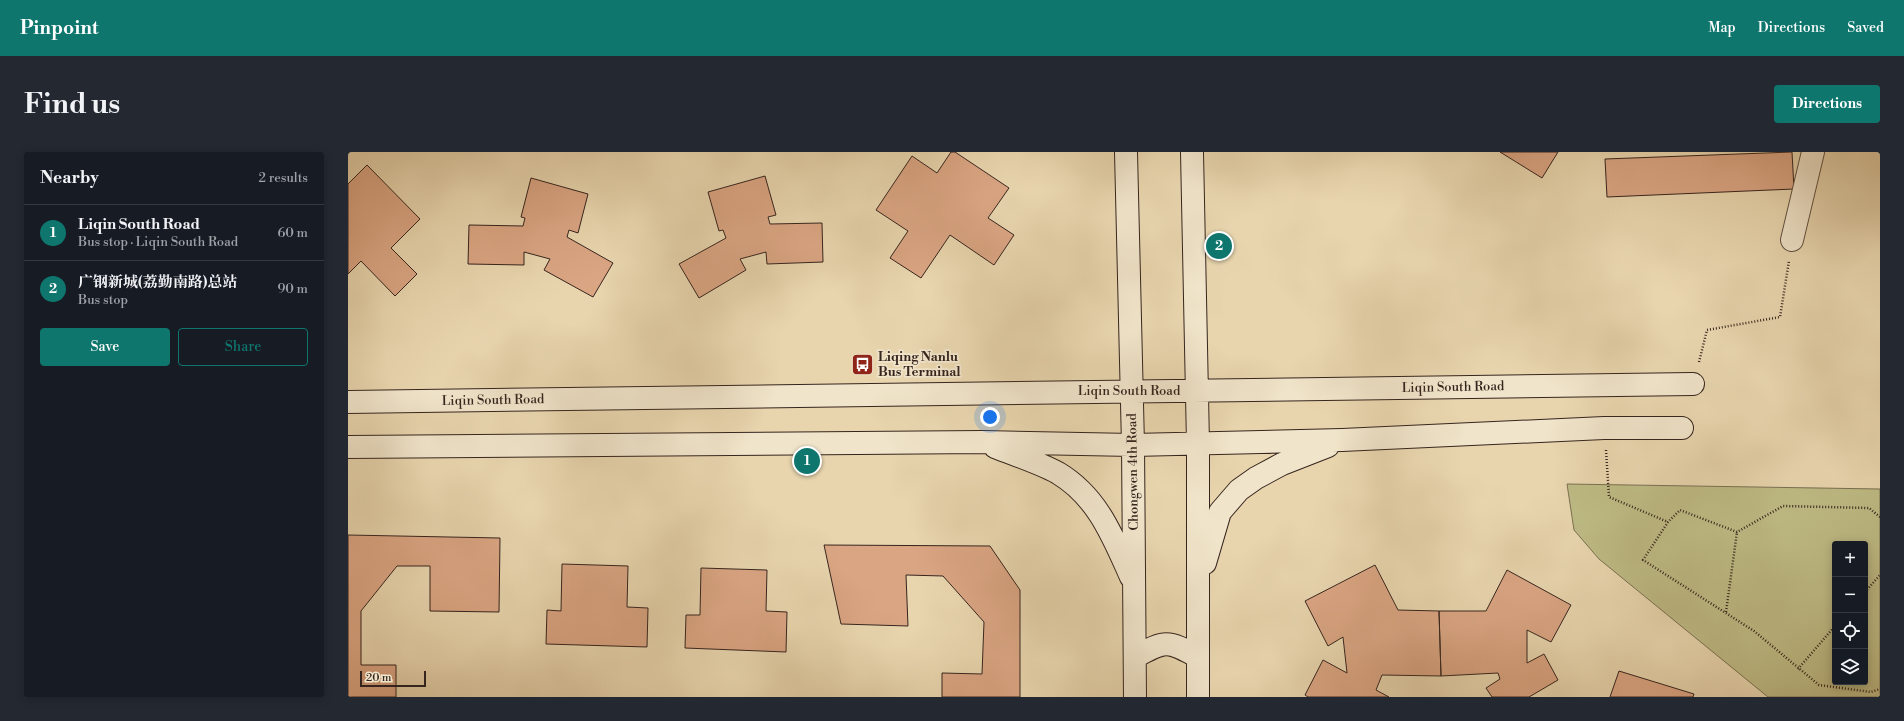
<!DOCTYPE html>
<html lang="en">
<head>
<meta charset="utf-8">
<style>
	:root { --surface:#171b24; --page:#242831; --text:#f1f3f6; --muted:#9ea1a6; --line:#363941; --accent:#0f766e }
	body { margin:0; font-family:"Libre Bodoni","Noto Serif SC",serif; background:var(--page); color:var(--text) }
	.controls { position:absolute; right:12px; bottom:12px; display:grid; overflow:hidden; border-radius:4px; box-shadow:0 2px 10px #0003 }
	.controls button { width:36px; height:36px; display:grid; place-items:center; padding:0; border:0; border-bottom:1px solid var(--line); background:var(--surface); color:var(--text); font:20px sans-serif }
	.scale { position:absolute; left:12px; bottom:10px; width:66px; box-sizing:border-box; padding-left:4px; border:2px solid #36251e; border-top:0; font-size:11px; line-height:14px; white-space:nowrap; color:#36251e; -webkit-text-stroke:3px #f0e4ca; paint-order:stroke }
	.you { position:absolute; left:642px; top:265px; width:14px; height:14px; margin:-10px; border:3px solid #fff; border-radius:50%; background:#1a73e8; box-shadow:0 0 0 6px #1a73e833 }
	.badge { display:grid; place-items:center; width:26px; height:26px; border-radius:50%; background:var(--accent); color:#fff; font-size:13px; font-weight:700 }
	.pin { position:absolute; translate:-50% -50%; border:2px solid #fff; box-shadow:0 1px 4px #0006 }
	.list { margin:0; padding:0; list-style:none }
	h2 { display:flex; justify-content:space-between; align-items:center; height:52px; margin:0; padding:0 16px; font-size:17px }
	h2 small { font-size:13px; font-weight:400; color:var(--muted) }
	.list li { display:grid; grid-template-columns:26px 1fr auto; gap:12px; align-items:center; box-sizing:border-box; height:56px; padding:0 16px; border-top:1px solid var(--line) }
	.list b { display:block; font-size:15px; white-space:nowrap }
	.list p { margin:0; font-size:13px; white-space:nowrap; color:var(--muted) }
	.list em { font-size:13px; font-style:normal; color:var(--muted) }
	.actions { display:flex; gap:8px; padding:12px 16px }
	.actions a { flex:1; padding:9px 0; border:1px solid var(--accent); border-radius:4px; text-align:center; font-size:14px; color:var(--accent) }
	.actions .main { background:var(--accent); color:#fff }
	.icon { flex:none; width:22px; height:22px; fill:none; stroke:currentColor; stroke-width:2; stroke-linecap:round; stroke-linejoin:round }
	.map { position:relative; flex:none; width:1532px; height:545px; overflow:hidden; border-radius:4px }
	header { display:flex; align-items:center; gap:24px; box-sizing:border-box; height:56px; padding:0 20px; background:var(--accent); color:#fff }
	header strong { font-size:19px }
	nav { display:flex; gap:22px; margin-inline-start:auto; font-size:14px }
	.intro { display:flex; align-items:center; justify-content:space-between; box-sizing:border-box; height:96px; padding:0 24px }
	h1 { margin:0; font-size:28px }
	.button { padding:10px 18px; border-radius:4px; background:var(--accent); color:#fff; font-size:14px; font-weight:700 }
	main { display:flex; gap:24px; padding:0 24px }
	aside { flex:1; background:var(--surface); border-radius:4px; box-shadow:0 2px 10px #0003 }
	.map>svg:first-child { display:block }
</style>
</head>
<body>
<header>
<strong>Pinpoint</strong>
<nav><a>Map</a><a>Directions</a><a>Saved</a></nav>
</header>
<div class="intro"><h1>Find us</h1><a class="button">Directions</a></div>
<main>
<aside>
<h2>Nearby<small>2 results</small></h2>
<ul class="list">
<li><span class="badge">1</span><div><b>Liqin South Road</b><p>Bus stop · Liqin South Road</p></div><em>60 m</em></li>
<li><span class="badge">2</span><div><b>广钢新城(荔勤南路)总站</b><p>Bus stop</p></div><em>90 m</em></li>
</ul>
<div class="actions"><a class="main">Save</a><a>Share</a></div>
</aside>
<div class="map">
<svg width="1532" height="545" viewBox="0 0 1532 545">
	<rect width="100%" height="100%" fill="#e8d5ae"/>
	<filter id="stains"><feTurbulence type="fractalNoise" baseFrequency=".005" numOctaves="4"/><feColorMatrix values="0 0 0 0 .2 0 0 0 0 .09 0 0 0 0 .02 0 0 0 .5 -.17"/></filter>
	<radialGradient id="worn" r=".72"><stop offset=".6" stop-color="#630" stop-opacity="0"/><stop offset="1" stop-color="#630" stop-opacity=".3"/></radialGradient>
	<path fill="#bebb85" stroke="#7a7052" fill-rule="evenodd" d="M1219 332 1532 337V545H1420L1251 407 1226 378ZM1487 392H1517V530H1487Z"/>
	<path fill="#daa583" stroke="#36251e" d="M603 0H607L661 36 640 66 666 83 646 113 602 83 573 126 542 106 560 79 528 58 564 4 589 21Z
		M1152 0H1210L1194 26Z
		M1444 0 1446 37 1259 45 1257 7Z
		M19 13 72 67 43 96 69 122 47 144 13 109 0 122V32Z
		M417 24 428 63 420 65 422 72 474 71 475 110 419 112 418 100 392 107 398 118 351 146 331 112 378 86 375 78 371 79 360 40Z
		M183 26 240 42 230 81 221 78 219 85 265 111 245 145 196 118 202 107 176 100V113L120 112 121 73 175 74 177 66 173 65Z
		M0 383 152 386 151 460 82 459V414H49L13 459V513H48V545H0Z
		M476 393 642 394 672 438V545H594V521L634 522 636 470 595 424 558 423 560 474 493 472Z
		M214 412 280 414 279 455 300 456 299 495 198 492 199 458 213 459Z
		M1027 413 1050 458 1091 459 1093 524 1034 523 1028 538 1041 545H960L957 543 975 508 999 521 995 485 980 494 957 449Z
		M353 416 419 418 418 459 439 460 438 500 337 496 338 463H352Z
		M1159 418 1223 453 1203 490 1179 478V511L1196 502 1210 528 1181 545H1144L1138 536 1152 527 1150 521 1093 524 1091 459H1138Z
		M1271 519 1346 542 1345 545H1262Z"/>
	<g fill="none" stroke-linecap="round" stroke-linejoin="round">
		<defs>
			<path id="street" d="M1444 88 1465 0"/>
			<path id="secondary" d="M778 0 785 293 787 545
				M844 0 850 292V545
				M0 250 1345 232
				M0 295 635 290 785 293 994 288 1256 276H1334
				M647 295C667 303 692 311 710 321 750 345 765 385 783 425
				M857 411 872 360 891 338 908 326 934 312 980 294
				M787 505C818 488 819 488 850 505"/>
		</defs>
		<use href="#street" stroke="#625142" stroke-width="24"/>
		<use href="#secondary" stroke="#36251e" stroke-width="24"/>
		<path stroke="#36251e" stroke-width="2.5" stroke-dasharray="1 2" stroke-linecap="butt" d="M1351 210 1359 178 1432 165 1441 109
			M1258 298 1261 345 1320 370
			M1532 365 1521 356 1435 354 1389 380 1332 358 1320 370 1295 408 1406 479 1471 533 1523 540 1532 537
			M1517 440 1532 423
			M1378 460 1389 380
			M1450 517 1487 474"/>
		<use href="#street" stroke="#f0e4ca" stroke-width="22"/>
		<use href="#secondary" stroke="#f0e4ca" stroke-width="22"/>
	</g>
	<defs>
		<symbol id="bus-square" viewBox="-11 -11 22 22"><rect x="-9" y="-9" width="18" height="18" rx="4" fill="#8f2418" stroke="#f0e4ca"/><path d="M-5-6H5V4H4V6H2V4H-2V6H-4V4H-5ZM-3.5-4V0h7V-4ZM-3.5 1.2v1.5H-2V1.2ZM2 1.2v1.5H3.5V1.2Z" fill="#fff"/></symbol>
	</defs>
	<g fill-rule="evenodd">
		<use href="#bus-square" x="502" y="200" width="25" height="25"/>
	</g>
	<g text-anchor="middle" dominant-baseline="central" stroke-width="3.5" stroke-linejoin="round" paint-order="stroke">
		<g font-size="13" font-weight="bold" fill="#36251e" stroke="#f0e4ca" text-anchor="start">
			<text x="530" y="205">Liqing Nanlu<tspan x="530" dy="15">Bus Terminal</tspan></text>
		</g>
		<g font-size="13" fill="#36251e" stroke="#f0e4ca">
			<text transform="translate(1105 235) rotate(-1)">Liqin South Road</text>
			<text x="781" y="239">Liqin South Road</text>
			<text transform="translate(145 248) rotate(-1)">Liqin South Road</text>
			<text transform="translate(785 320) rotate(-91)">Chongwen 4th Road</text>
		</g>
	</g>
	<rect width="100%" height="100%" filter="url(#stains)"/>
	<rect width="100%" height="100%" fill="url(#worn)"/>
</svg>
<div class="controls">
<button>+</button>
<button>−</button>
<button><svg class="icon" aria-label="locate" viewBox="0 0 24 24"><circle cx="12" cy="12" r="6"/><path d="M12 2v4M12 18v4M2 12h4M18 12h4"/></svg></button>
<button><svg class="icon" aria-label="layers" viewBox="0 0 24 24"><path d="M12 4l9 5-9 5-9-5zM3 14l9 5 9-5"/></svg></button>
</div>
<div class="scale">20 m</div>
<div class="you"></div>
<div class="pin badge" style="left:459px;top:309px">1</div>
<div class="pin badge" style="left:871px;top:94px">2</div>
</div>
</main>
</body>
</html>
